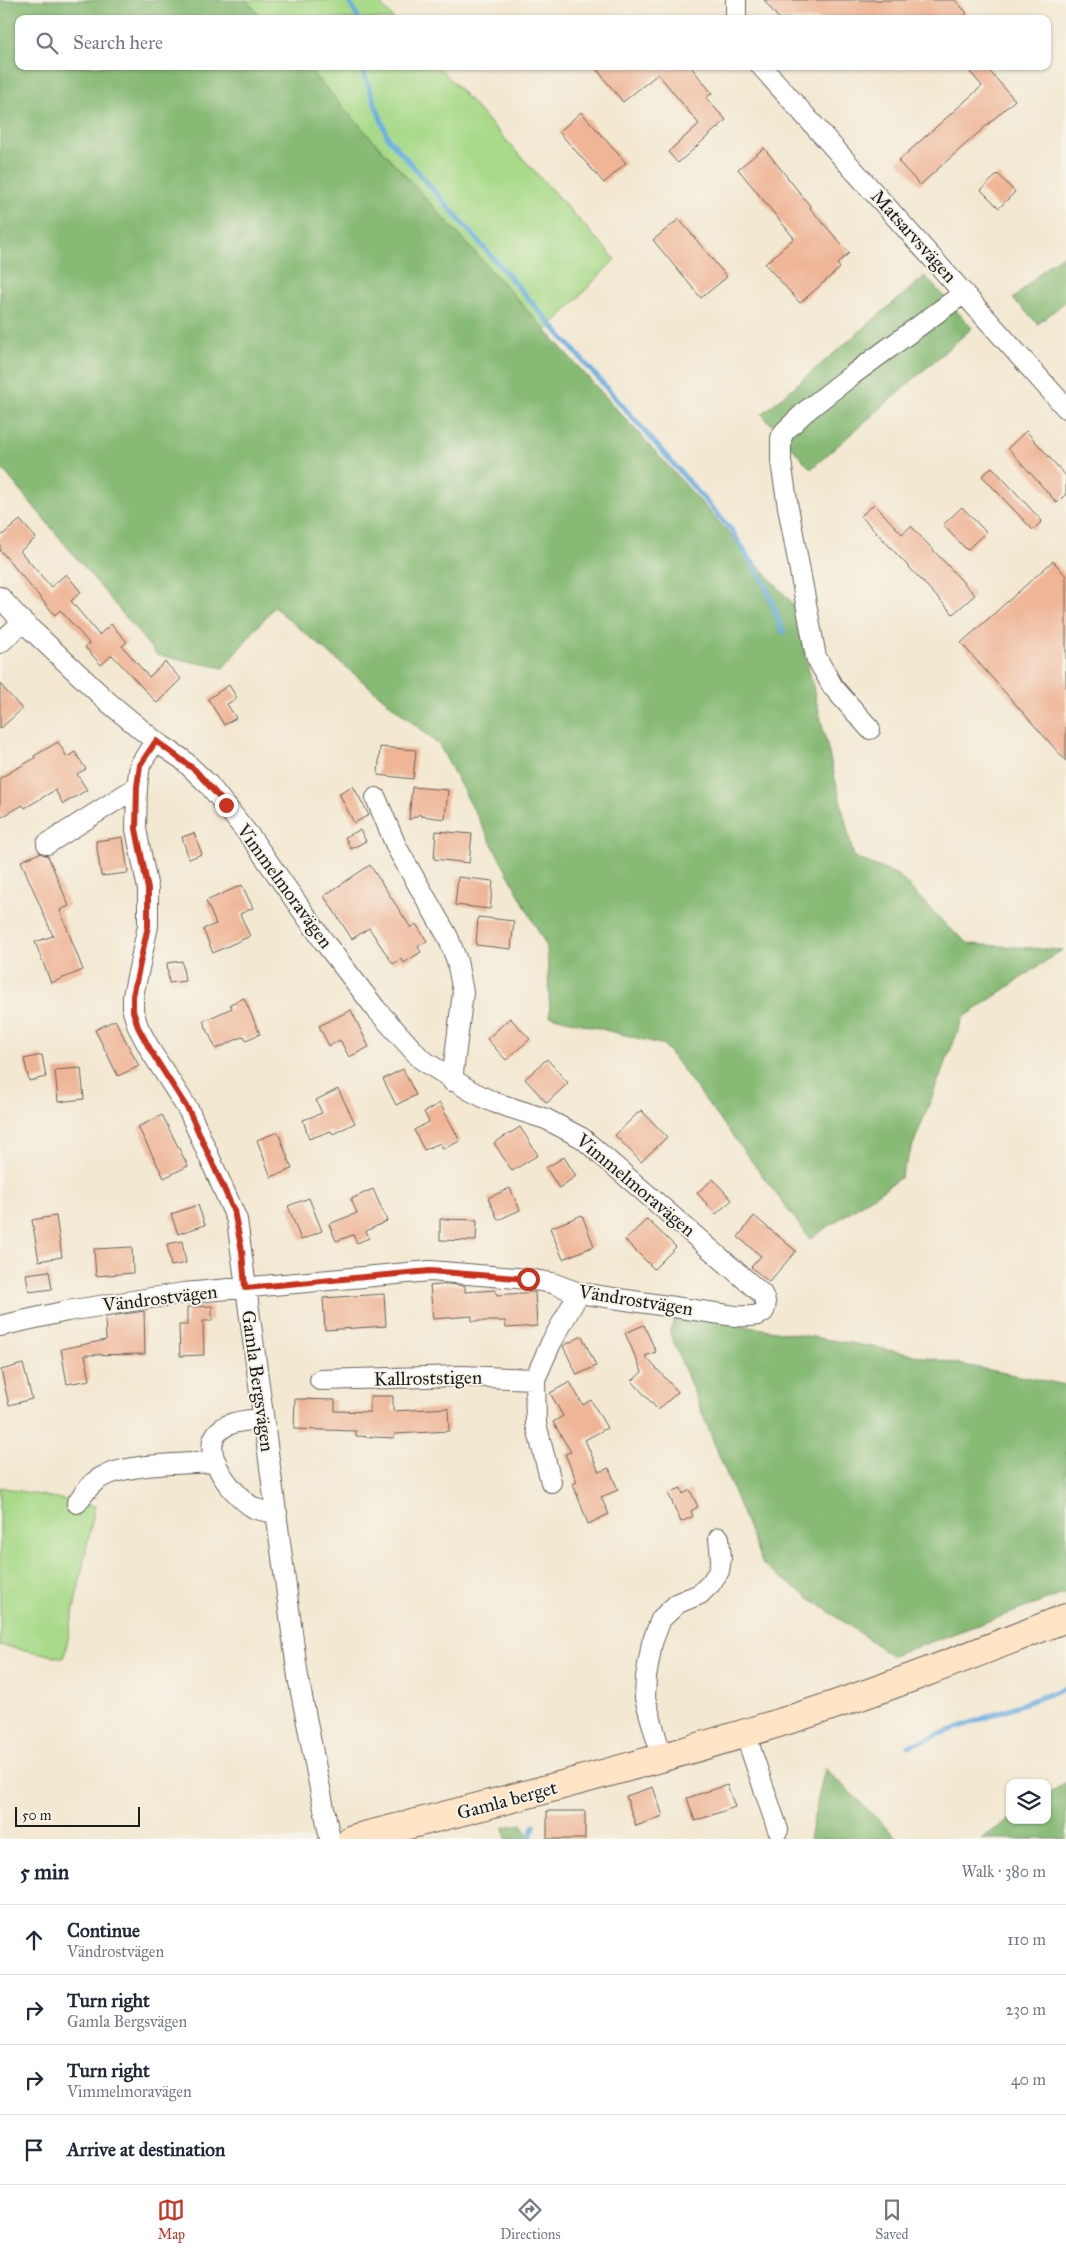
<!DOCTYPE html>
<html lang="en">
<head>
<meta charset="utf-8">
<style>
	:root { --surface:#fff; --page:#f2f2f3; --text:#1f2937; --muted:#747a83; --line:#e0e1e3; --accent:#c8321e }
	body { margin:0; font-family:"IM FELL Great Primer",serif; background:var(--page); color:var(--text) }
	.controls { position:absolute; right:15px; bottom:15px; display:grid; overflow:hidden; border-radius:10px; box-shadow:0 1px 4px #0004 }
	.controls button { width:45px; height:45px; display:grid; place-items:center; padding:0; border:0; border-bottom:1px solid var(--line); background:var(--surface); color:var(--text); font:25px sans-serif }
	.scale { position:absolute; left:15px; bottom:12px; width:125px; box-sizing:border-box; padding-left:5px; border:2px solid #1c1c1c; border-top:0; font-size:14px; line-height:18px; white-space:nowrap; color:#1c1c1c; -webkit-text-stroke:4px #f7f3e8; paint-order:stroke }
	.stop { position:absolute; width:15px; height:15px; margin:-11px; border:4px solid #c8321e; border-radius:50%; background:#fff }
	.stop.end { background:#c8321e; border-color:#fff; box-shadow:0 1px 5px #0008 }
	.list { margin:0; padding:0; list-style:none }
	h2 { display:flex; justify-content:space-between; align-items:center; height:65px; margin:0; padding:0 20px; font-size:21px }
	h2 small { font-size:16px; font-weight:400; color:var(--muted) }
	.list li { display:grid; grid-template-columns:32px 1fr auto; gap:15px; align-items:center; box-sizing:border-box; height:70px; padding:0 20px; border-top:1px solid var(--line) }
	.list b { display:block; font-size:19px; white-space:nowrap }
	.list p { margin:0; font-size:16px; white-space:nowrap; color:var(--muted) }
	.list em { font-size:16px; font-style:normal; color:var(--muted) }
	.icon { flex:none; width:28px; height:28px; fill:none; stroke:currentColor; stroke-width:2; stroke-linecap:round; stroke-linejoin:round }
	.map { position:relative; flex:none; width:1066px; height:1839px; overflow:hidden }
	.search { position:absolute; background:var(--surface); box-shadow:0 1px 4px #0004; left:15px; right:15px; top:15px; height:55px; display:flex; align-items:center; gap:12px; box-sizing:border-box; padding:0 18px; border-radius:10px; color:var(--muted); font-size:19px }
	.sheet { height:345px; background:var(--surface) }
	nav { display:flex; justify-content:space-around; align-items:center; box-sizing:border-box; height:70px; border-top:1px solid var(--line); background:var(--surface); font-size:14px; color:var(--muted) }
	nav a { display:grid; justify-items:center; gap:2px }
	nav .on { color:var(--accent) }
	.map>svg:first-child { display:block }
</style>
</head>
<body>
<div class="map">
<svg width="1066" height="1839" viewBox="0 0 1066 1839">
	<rect width="100%" height="100%" fill="#f7f3e8"/>
	<filter id="ink" filterUnits="userSpaceOnUse"><feTurbulence type="fractalNoise" baseFrequency=".02" numOctaves="2"/><feDisplacementMap in="SourceGraphic" scale="10" xChannelSelector="R" yChannelSelector="G"/><feConvolveMatrix kernelMatrix="1 2 1 2 8 2 1 2 1" color-interpolation-filters="sRGB"/></filter>
	<filter id="wash" filterUnits="userSpaceOnUse"><feTurbulence type="fractalNoise" baseFrequency=".0096" numOctaves="4" result="noise"/><feDisplacementMap in="SourceGraphic" scale="20" xChannelSelector="R" yChannelSelector="G"/><feGaussianBlur stdDeviation="1.12" result="paint"/><feColorMatrix in="noise" values="0 0 0 0 0 0 0 0 0 0 0 0 0 0 0 0 0 1.4 0 .05"/><feComposite in="paint" operator="in"/></filter>
	<g filter="url(#wash)">
		<rect width="100%" height="100%" fill="#f3e8d1"/>
		<path fill="#a8da89" stroke="#627b52" d="M246 0H377L394 19H263Z
			M306 66H438L615 259 546 331Z
			M0 1487 95 1506 64 1658 0 1645Z"/>
		<path fill="#86ba75" stroke="#516b48" d="M0 0H246L263 19H19V66H306L793 604 854 857 898 875 949 928 969 944 1062 950 963 1018 900 1178 810 1239 664 1045 550 1016 547 947 439 745 274 607 223 668 157 655 0 466Z
			M1066 253V301L1038 324 1013 299 1047 266Z
			M925 276 972 328 811 469 762 414Z
			M676 1315 868 1346 1066 1385V1593L892 1656 763 1565 670 1333Z
			M825 1768 898 1839H809Z
			M1066 1782V1839H981L1010 1819 1047 1820V1794Z
			M522 1824 531 1839H506L504 1827Z"/>
		<g fill="none" stroke-linecap="round" stroke-linejoin="round">
			<path stroke="#6db0e2" stroke-width="5" d="M348 0 359 19
				M361 66 388 138 732 531 765 584 783 632
				M908 1746 1066 1688
				M530 1839 534 1826"/>
		</g>
		<g id="blocks">
			<path fill="#efb596" d="M764 0H955L967 13 960 19H779Z
				M594 66H690L712 93 706 98 726 120 678 163 668 152 699 124 658 74 623 102Z
				M965 66H985L1015 100 920 185 898 161 982 86Z
				M581 112 626 163 604 183 559 132Z
				M764 148 811 207 810 208 849 253 837 264 840 268 800 303 765 264 794 238 738 169Z
				M998 174 1015 192 999 208 981 190Z
				M679 219 727 277 701 298 653 240Z
				M1026 431 1066 476V494L1057 503 1008 448Z
				M992 467 1042 521 1033 530 982 476Z
				M874 504 902 534 911 526 975 595 953 614 861 516Z
				M962 507 986 532 967 550 943 525Z
				M20 520 36 538 20 551 51 587 66 574 81 592 71 601 99 635 111 624 127 642 122 646 149 677 165 662 181 679 157 703 112 655 101 665 85 647 89 643 60 610 55 615 0 550V537Z
				M1053 561 1066 576V761L961 643Z
				M0 684 22 709 0 729Z
				M229 685 237 698 227 704 236 718 224 725 208 699Z
				M58 742 67 757 75 752 86 769 77 774 87 790 63 804 55 790 25 808 23 805 0 818V778L35 758 34 756Z
				M380 747 416 750 413 779 378 775Z
				M353 786 369 815 354 823 339 793Z
				M412 787 448 790 445 819 421 816 420 814 409 820Z
				M360 830 366 841 351 849 345 837Z
				M436 831 472 834 469 863 434 859Z
				M194 833 202 854 189 859 182 837Z
				M123 837 128 873 101 876 96 841Z
				M40 853 48 856 69 906 60 910 83 970 51 983 35 942 53 936 21 861Z
				M370 865 411 928 416 924 427 941 418 947 421 952 404 963 401 959 393 964 369 928 352 939 324 896Z
				M458 877 493 881 490 909 455 905Z
				M242 885 253 908 240 914 250 936 213 953 203 929 216 924 206 901Z
				M478 917 514 921 511 949 476 945Z
				M182 961 185 981 169 983 167 963Z
				M244 998 260 1034 246 1040 244 1036 216 1049 203 1021 232 1008 230 1004Z
				M351 1010 369 1047 349 1057 340 1040 329 1046 319 1026Z
				M510 1018 530 1039 506 1060 487 1039Z
				M115 1020 139 1066 118 1076 95 1030Z
				M42 1055 46 1077 29 1081 24 1059Z
				M547 1059 568 1083 547 1103 525 1079Z
				M81 1068 84 1099 58 1102 55 1070Z
				M403 1069 416 1095 396 1105 383 1079Z
				M338 1089 355 1123 333 1134 331 1131 309 1139 303 1120 322 1113 316 1100Z
				M440 1103 460 1141 443 1149 440 1143 424 1150 414 1130 429 1122 424 1112Z
				M641 1110 667 1137 641 1162 615 1135Z
				M162 1115 188 1166 164 1178 138 1127Z
				M520 1127 538 1155 512 1171 494 1143Z
				M278 1132 292 1169 271 1177 257 1140Z
				M564 1157 576 1176 559 1188 546 1168Z
				M713 1179 732 1200 716 1214 697 1193Z
				M510 1188 520 1210 498 1220 488 1198Z
				M373 1189 387 1221 366 1231 369 1238 357 1243 353 1235 336 1241 329 1224 357 1213 351 1199Z
				M309 1198 322 1231 301 1240 288 1206Z
				M198 1205 205 1225 178 1234 171 1214Z
				M582 1215 594 1246 563 1259 550 1228Z
				M56 1216 62 1257 39 1261 32 1220Z
				M754 1216 796 1251 769 1282 751 1267 761 1256 738 1237Z
				M440 1219 477 1220 476 1241 440 1240Z
				M647 1219 676 1247 654 1269 625 1240Z
				M182 1241 186 1263 171 1266 167 1244Z
				M132 1247 133 1273 96 1276 94 1249Z
				M49 1271 52 1289 29 1292 26 1274Z
				M449 1284 465 1286V1292L496 1290 497 1295 535 1292 537 1326 506 1328 505 1321H472V1316L433 1319 430 1286Z
				M384 1294 386 1326 325 1330 323 1298Z
				M212 1306V1321H203L204 1355 180 1356 179 1325H187V1307Z
				M144 1311 145 1354 85 1355 90 1380 67 1384 61 1349 106 1340 105 1317Z
				M644 1325 656 1352 645 1356 678 1392 658 1410 632 1381 642 1372 625 1333Z
				M582 1336 596 1366 577 1375 563 1346Z
				M23 1364 32 1399 9 1405 1 1370Z
				M570 1382 583 1405 591 1400 607 1428 585 1440 599 1472 609 1468 618 1490 601 1497 609 1514 588 1524 573 1484 577 1482 565 1454 571 1452 553 1422 563 1416 550 1393Z
				M370 1396H393V1411L448 1408 449 1431 395 1434 394 1438 356 1436V1431L294 1429 295 1399 335 1400V1411L370 1412Z
				M681 1488 683 1494 690 1490 698 1507 691 1511 693 1516 681 1522 668 1493Z
				M727 1785 735 1807 695 1821 687 1798Z
				M653 1787 663 1816 636 1826 626 1796Z
				M547 1811H585V1839H547Z"/>
		</g>
	</g>
	<g filter="url(#ink)">
		<use href="#blocks" fill-opacity="0" stroke="#67635b" stroke-width="1"/>
		<g fill="none" stroke-linecap="round" stroke-linejoin="round">
			<defs>
				<path id="minor" d="M736 0V19
					M761 66 1066 408
					M0 597 18 617 108 702 155 741 182 759 209 785 252 839 325 943 376 1009 421 1059 471 1091 493 1102 546 1119 582 1138 762 1294C774 1318 752 1317 735 1316L579 1293 552 1283 528 1279 430 1271 184 1293 67 1311 0 1326
					M0 643 23 622
					M870 729 833 687 816 657 788 507 781 462V438L785 431 806 411 852 375 964 293
					M155 741 140 765 137 787 136 829 148 889V926L133 996V1011L138 1027 152 1053 189 1111 237 1220 298 1677 330 1839
					M376 798 397 848 448 937 457 961 463 992 452 1081
					M47 844 137 787
					M320 1380 461 1376 535 1379
					M263 1419C252 1420 239 1420 228 1425 189 1443 232 1495 254 1508 260 1511 270 1512 277 1513
					M551 1482 536 1424 535 1379 551 1343 579 1293
					M77 1503C84 1493 92 1481 104 1476 133 1463 183 1464 216 1462
					M745 1733 778 1830
					M662 1758 645 1698 646 1677 652 1643 661 1619 678 1603 700 1594 711 1583 719 1571 721 1558 719 1538"/>
				<path id="secondary" d="M352 1839C496 1803 640 1766 782 1722 878 1692 972 1655 1066 1618"/>
			</defs>
			<use href="#minor" stroke="#67635b" stroke-width="22"/>
			<use href="#secondary" stroke="#67635b" stroke-width="30"/>
			<use href="#minor" stroke="#fff" stroke-width="20"/>
			<use href="#secondary" stroke="#ffe4c6" stroke-width="28"/>
		</g>
	</g>
	<g fill="none" stroke-linecap="round" stroke-linejoin="round" filter="url(#ink)">
		<path stroke="#c8321e" stroke-width="6" d="M226 805 195 770 156 741 140 765 137 787 136 829 148 889V926L133 996V1011L138 1027 152 1053 189 1111 234 1211 242 1251 245 1288 430 1271 528 1279"/>
	</g>
	<g text-anchor="middle" dominant-baseline="central" stroke-width="4" stroke-linejoin="round" paint-order="stroke">
		<g font-size="19" fill="#1c1c1c" stroke="#f7f3e8">
			<text transform="translate(914 236) rotate(48)">Matsarvsvägen</text>
			<text transform="translate(285 886) rotate(54)">Vimmelmoravägen</text>
			<text transform="translate(636 1185) rotate(40)">Vimmelmoravägen</text>
			<text transform="translate(160 1298) rotate(-7)">Vändrostvägen</text>
			<text transform="translate(636 1300) rotate(9)">Vändrostvägen</text>
			<text transform="translate(428 1378) rotate(-1)">Kallroststigen</text>
			<text transform="translate(258 1381) rotate(82)">Gamla Bergsvägen</text>
			<text transform="translate(507 1800) rotate(-15)">Gamla berget</text>
		</g>
	</g>
</svg>
<div class="controls">
<button><svg class="icon" aria-label="layers" viewBox="0 0 24 24"><path d="M12 4l9 5-9 5-9-5zM3 14l9 5 9-5"/></svg></button>
</div>
<div class="scale">50 m</div>
<div class="stop" style="left:528px;top:1279px"></div>
<div class="stop end" style="left:226px;top:805px"></div>
<div class="search"><svg class="icon" aria-label="search" viewBox="0 0 24 24"><circle cx="10" cy="10" r="6"/><path d="M15 15l6 6"/></svg>Search here</div>
</div>
<section class="sheet">
<h2>5 min<small>Walk · 380 m</small></h2>
<ul class="list">
<li><svg class="icon" aria-label="ahead" viewBox="0 0 24 24"><path d="M12 20V5M6 11l6-6 6 6"/></svg><div><b>Continue</b><p>Vändrostvägen</p></div><em>110 m</em></li>
<li><svg class="icon" aria-label="right" viewBox="0 0 24 24"><path d="M7 20v-9h11M14 6l5 5-5 5"/></svg><div><b>Turn right</b><p>Gamla Bergsvägen</p></div><em>230 m</em></li>
<li><svg class="icon" aria-label="right" viewBox="0 0 24 24"><path d="M7 20v-9h11M14 6l5 5-5 5"/></svg><div><b>Turn right</b><p>Vimmelmoravägen</p></div><em>40 m</em></li>
<li><svg class="icon" aria-label="arrive" viewBox="0 0 24 24"><path d="M6 21V4h12l-3 4 3 4H6"/></svg><div><b>Arrive at destination</b></div></li>
</ul>
</section>
<nav>
<a class="on"><svg class="icon" aria-label="map" viewBox="0 0 24 24"><path d="M3 6l6-2 6 2 6-2v14l-6 2-6-2-6 2zM9 4v14M15 6v14"/></svg>Map</a>
<a><svg class="icon" aria-label="directions" viewBox="0 0 24 24"><path d="M12 3l9 9-9 9-9-9zM9 14v-3h6M13 9l2 2-2 2"/></svg>Directions</a>
<a><svg class="icon" aria-label="saved" viewBox="0 0 24 24"><path d="M7 4h10v16l-5-4-5 4z"/></svg>Saved</a>
</nav>
</body>
</html>
